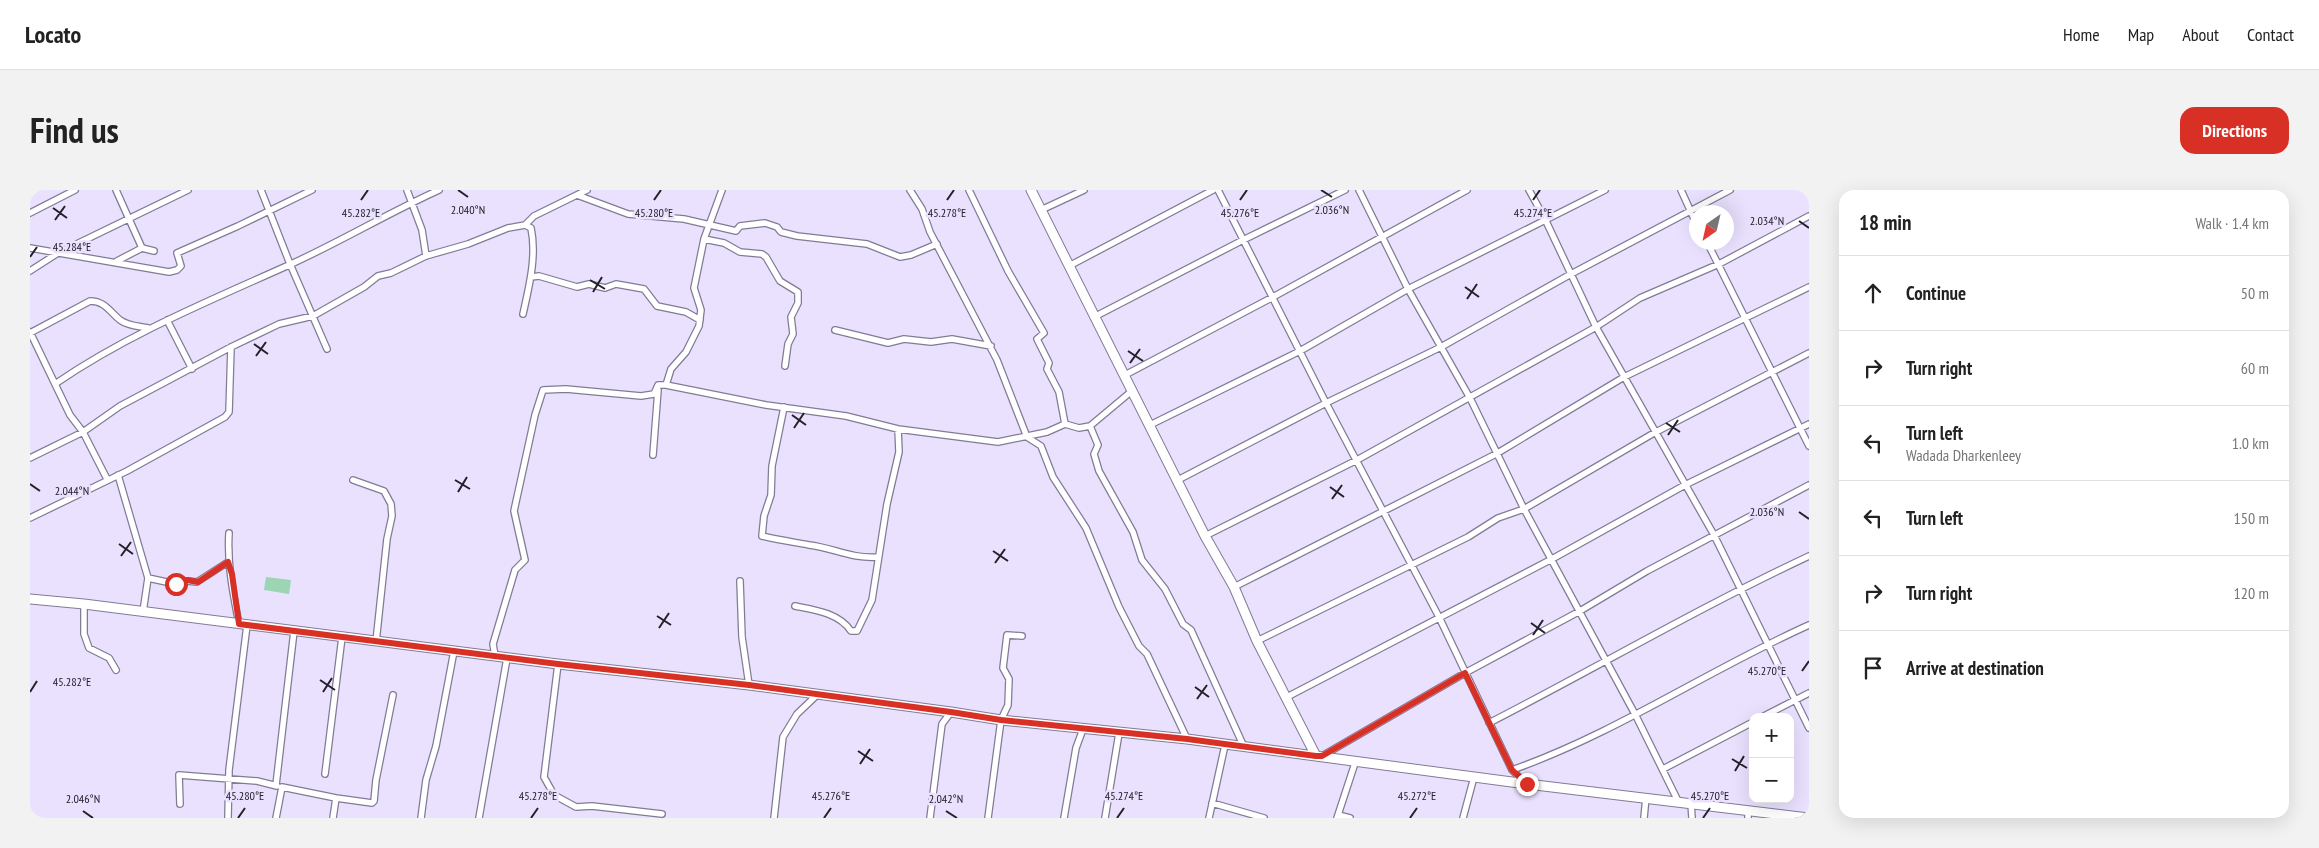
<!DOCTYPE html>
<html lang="en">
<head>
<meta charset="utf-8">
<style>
	:root { --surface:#fff; --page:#f2f2f2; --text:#222; --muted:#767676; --line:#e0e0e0; --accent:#d93025 }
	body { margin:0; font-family:"PT Sans Narrow",sans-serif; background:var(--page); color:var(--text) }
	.controls { position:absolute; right:15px; bottom:15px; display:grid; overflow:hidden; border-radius:10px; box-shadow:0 5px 20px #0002 }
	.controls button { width:45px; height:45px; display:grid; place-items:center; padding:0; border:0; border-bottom:1px solid var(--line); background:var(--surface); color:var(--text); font:25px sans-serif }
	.compass { position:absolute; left:1659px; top:15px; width:45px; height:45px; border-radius:50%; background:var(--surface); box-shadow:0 5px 20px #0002; rotate:214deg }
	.stop { position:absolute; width:15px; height:15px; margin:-11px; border:4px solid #d93025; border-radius:50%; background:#fff }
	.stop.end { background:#d93025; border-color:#fff; box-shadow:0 1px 5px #0008 }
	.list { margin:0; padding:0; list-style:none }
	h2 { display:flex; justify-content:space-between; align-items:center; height:65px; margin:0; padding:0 20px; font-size:21px }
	h2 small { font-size:16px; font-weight:400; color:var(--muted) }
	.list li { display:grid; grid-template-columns:32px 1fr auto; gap:15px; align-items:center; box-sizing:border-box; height:75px; padding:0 20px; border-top:1px solid var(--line) }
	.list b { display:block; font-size:19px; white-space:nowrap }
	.list p { margin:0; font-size:16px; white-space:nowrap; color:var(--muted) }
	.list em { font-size:16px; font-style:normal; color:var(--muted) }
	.icon { flex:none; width:28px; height:28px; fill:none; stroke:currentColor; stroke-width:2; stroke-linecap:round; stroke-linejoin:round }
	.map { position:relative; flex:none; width:1779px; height:628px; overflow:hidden; border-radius:15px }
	header { display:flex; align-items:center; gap:30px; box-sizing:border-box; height:70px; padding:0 25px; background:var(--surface); border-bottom:1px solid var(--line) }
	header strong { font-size:24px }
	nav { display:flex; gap:28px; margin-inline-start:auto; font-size:18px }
	.intro { display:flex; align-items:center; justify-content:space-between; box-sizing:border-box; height:120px; padding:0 30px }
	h1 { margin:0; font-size:35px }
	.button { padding:12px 22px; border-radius:15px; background:var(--accent); color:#fff; font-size:18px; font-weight:700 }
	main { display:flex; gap:30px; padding:0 30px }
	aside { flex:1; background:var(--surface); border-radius:15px; box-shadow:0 5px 20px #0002 }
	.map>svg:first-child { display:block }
</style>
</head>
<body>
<header>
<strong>Locato</strong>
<nav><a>Home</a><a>Map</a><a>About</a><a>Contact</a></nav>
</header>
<div class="intro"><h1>Find us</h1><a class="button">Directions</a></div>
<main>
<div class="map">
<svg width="1779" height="628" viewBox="0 0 1779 628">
	<rect width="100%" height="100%" fill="#e9e1fe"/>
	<path fill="#9cd5b4" d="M236 387 261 390 259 404 234 400Z"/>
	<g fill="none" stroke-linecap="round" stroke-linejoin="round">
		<defs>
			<path id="street" d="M86 0 112 58 124 61
				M231 0 260 74 297 159
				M377 0 392 40 396 66
				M880 0 892 19 900 42 967 170 997 247 1011 256 1023 287 1056 338 1089 417 1109 456 1117 464 1157 549
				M939 0 978 81 1014 143 1007 149 1019 173 1017 179 1029 202 1035 234
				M1188 0 1296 213 1409 427 1482 580 1495 593
				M1329 0 1378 99 1440 208 1494 319 1606 526 1648 611
				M1499 0 1515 29 1566 137 1684 345 1779 538
				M1651 0 1666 33
				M547 5 598 24 654 29 706 41 710 36 735 33 747 37 751 42 767 46 837 54 870 67 881 65 907 54
				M1011 20 1054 0
				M0 23 45 0
				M674 49 694 53 710 62 732 64 736 67 750 91 768 102V113L761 127 763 144 758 154 755 176
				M1677 52 1779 256
				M0 58 139 82 147 80 151 76 147 63 208 36 282 0
				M87 71 112 58
				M1039 76 1183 0
				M0 81 28 63 158 0
				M501 87 509 86 547 97 559 94 575 98 586 94 614 99 627 116 656 122 670 130
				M493 124C499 97 507 66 501 38L495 35
				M1066 126 1213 50 1315 0
				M137 130 162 179
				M805 140 858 153 874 149 901 152 922 149 961 156
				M0 142 25 194C98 144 179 111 259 75 310 52 358 23 409 0
				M0 143 60 111C75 111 80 122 90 130 98 136 108 136 118 138
				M1095 185 1243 107 1437 0
				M25 194 40 225 53 242 77 289
				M636 195 641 179 656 162 669 136 671 120 664 98 674 49 692 0
				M754 217 742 276 741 305 734 326 732 346C748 350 763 352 779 355 804 358 821 369 848 367
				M1120 235 1270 161 1378 99 1575 0
				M1060 236 1068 255 1064 264 1069 281 1103 342 1112 370 1135 399 1153 434 1161 440 1214 557
				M623 265 628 200
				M0 268 53 242 90 216 201 157 249 134 283 126 334 97 348 86 361 83 396 66 438 54 478 38 495 35 504 26 557 0
				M88 285 118 388 113 422
				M323 290 354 301 361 314 362 326 357 349 346 452
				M1146 291 1296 213 1411 157 1541 84 1700 0
				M0 328 97 281 195 227 199 222 201 157
				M199 343C197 374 203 403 209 434
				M1175 346 1327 270 1566 137 1610 108 1689 74 1779 26
				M118 388 146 394 157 391 167 392 198 372
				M710 391 712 447 719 495
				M1204 397 1466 264 1594 187 1779 97
				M54 414V444L59 458 79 468 86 480
				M765 416C785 420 809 423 821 441H827L842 410 857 314 869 262 868 239
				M1227 451 1438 347 1468 328 1494 319 1624 243 1779 163
				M465 466 463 454 485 380 495 370 484 321 505 225 513 200 536 199 611 206 624 204 628 195H636L736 215 816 226 868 239 968 252 1017 242 1035 234 1049 238 1060 236 1103 200
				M528 474 514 587 524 605 546 617 562 616 632 624
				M1257 507 1522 369 1655 295 1779 234
				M1732 527 1779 503
				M1459 533C1566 478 1670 417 1779 366
				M1292 566 1435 483 1550 421 1617 381 1779 295
				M1633 579 1723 532
				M1482 580C1587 543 1678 480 1779 435
				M295 584 312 447
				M246 595 264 441
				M1182 613 1234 628
				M1661 613 1662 628
				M150 614 149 585 227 591 247 596
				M1718 620V628
				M1308 625 1320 628
				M198 628 199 580 217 435
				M246 628 252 597 306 608 342 613 344 611 346 590 363 505
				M303 628 306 608
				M391 628 396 590 406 556 424 461
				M449 628 477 468
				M744 628 753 547 767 524 788 504
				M900 628 912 534 921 522
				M958 628 971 530 978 515 979 489 973 478 977 445 992 446
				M1034 628 1046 558 1053 539
				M1075 628 1089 543
				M1179 628 1195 555
				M1307 628 1326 570
				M1433 628 1444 587
				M1614 628 1616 607"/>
			<path id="secondary" d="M1001 0 1175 346 1204 397 1227 451 1286 566
				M0 409 54 414 528 474 719 495 921 522 971 530 1157 549 1497 594 1779 628"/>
		</defs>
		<use href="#street" stroke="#827b95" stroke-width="8"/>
		<use href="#secondary" stroke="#827b95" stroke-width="11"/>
		<use href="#street" stroke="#fff" stroke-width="5.5"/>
		<use href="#secondary" stroke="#fff" stroke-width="9"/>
	</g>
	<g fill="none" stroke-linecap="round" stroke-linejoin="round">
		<path stroke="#d93025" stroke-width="6" d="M146 394 157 390 168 392 198 372 202 384 209 434 528 474 719 495 921 522 971 530 1157 549 1286 566H1292L1435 483 1482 580 1497 594"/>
	</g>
	<path fill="none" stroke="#23202a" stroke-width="2" d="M428 0 438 7M1291 0 1302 7M331 10 338 0M624 10 631 0M917 10 924 0M1210 10 1217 0M1503 10 1510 0M23 18 37 28M25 30 35 16M1769 31 1779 38M0 67 7 57M560 90 575 99M1435 97 1449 107M563 102 572 87M1437 109 1447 94M224 154 238 164M1098 161 1113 171M226 166 236 152M1100 173 1110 159M762 225 776 235M1636 233 1650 242M764 238 774 223M1638 245 1648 230M425 290 440 299M0 294 10 301M1300 297 1314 307M428 302 437 287M1302 309 1312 295M1769 322 1779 329M89 354 103 364M963 361 978 371M91 366 101 352M965 373 975 359M627 426 641 435M1501 433 1515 443M629 438 639 423M1503 445 1513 430M1772 481 1779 471M290 490 305 500M1165 497 1179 507M0 502 7 491M293 502 302 488M1167 509 1177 495M828 561 843 571M1702 569 1717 578M830 574 840 559M1705 581 1714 566M53 621 63 628M916 621 927 628M208 628 215 618M501 628 508 618M794 628 801 618M1087 628 1094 618M1380 628 1387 618M1673 628 1680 618"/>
	<g font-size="12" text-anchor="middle" fill="#23202a" stroke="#e9e1fe" stroke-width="5" stroke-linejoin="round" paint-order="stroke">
		<text x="438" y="24">2.040°N</text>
		<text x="1302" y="24">2.036°N</text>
		<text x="331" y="27">45.282°E</text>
		<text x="624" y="27">45.280°E</text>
		<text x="917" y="27">45.278°E</text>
		<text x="1210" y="27">45.276°E</text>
		<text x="1503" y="27">45.274°E</text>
		<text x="1737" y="35">2.034°N</text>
		<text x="42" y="61">45.284°E</text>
		<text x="42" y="305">2.044°N</text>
		<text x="1737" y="326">2.036°N</text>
		<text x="1737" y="485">45.270°E</text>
		<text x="42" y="496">45.282°E</text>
		<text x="215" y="610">45.280°E</text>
		<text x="508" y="610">45.278°E</text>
		<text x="801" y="610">45.276°E</text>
		<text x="1094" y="610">45.274°E</text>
		<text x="1387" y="610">45.272°E</text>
		<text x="1680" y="610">45.270°E</text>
		<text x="53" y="613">2.046°N</text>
		<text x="916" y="613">2.042°N</text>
	</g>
</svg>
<div class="controls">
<button>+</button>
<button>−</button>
</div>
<svg class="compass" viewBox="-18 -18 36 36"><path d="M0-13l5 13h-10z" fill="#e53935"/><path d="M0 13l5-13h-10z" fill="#767676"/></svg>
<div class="stop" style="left:146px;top:394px"></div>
<div class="stop end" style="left:1497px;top:594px"></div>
</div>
<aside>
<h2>18 min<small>Walk · 1.4 km</small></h2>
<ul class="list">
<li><svg class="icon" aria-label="ahead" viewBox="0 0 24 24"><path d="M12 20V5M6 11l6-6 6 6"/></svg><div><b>Continue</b></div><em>50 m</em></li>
<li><svg class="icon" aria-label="right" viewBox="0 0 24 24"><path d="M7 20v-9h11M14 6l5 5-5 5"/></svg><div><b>Turn right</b></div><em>60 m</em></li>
<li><svg class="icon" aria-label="left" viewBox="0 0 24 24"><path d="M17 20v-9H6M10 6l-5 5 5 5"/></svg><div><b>Turn left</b><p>Wadada Dharkenleey</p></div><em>1.0 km</em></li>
<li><svg class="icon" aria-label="left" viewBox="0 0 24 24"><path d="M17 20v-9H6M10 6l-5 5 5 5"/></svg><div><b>Turn left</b></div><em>150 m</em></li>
<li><svg class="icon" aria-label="right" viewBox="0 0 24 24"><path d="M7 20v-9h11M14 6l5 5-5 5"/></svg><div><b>Turn right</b></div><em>120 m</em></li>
<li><svg class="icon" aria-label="arrive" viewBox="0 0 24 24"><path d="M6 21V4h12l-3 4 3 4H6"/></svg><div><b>Arrive at destination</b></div></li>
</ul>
</aside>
</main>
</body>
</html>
